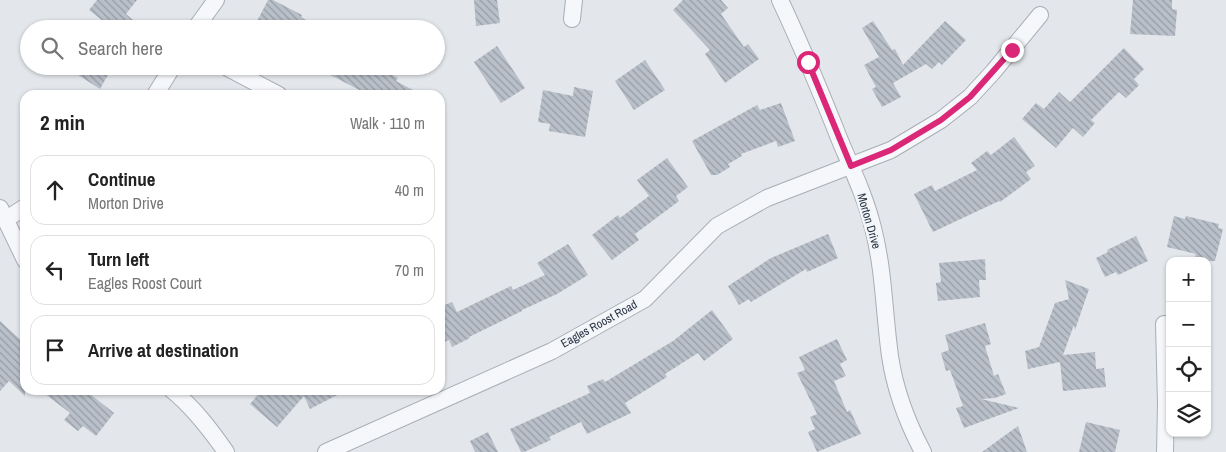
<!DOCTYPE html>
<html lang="en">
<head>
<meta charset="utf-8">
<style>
	:root { --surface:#fff; --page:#f6f6f6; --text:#222; --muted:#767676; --line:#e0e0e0 }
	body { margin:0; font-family:"Archivo Narrow",sans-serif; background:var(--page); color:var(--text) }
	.controls { position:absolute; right:15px; bottom:15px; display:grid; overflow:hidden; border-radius:10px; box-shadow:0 1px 4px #0004 }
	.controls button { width:45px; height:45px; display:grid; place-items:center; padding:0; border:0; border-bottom:1px solid var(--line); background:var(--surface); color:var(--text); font:25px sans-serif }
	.stop { position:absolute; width:15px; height:15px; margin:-11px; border:4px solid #db2777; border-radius:50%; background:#fff }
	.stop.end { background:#db2777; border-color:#fff; box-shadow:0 1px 5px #0008 }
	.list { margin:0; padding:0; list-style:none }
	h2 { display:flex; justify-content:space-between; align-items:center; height:65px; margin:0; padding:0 20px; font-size:21px }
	h2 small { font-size:16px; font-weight:400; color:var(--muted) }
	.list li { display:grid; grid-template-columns:32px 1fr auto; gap:15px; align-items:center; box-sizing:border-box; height:70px; margin:0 10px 10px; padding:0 10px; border:1px solid var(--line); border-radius:15px }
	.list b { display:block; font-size:19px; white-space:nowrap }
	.list p { margin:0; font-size:16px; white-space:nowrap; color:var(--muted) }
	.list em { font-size:16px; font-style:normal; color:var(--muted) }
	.icon { flex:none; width:28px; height:28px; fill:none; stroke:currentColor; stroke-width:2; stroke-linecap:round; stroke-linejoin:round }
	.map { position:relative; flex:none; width:1226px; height:452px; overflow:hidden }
	.search { position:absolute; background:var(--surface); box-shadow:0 1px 4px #0004; left:20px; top:20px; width:425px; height:55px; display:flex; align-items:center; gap:12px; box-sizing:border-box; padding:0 18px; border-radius:28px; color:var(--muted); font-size:19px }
	.panel { position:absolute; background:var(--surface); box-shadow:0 1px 4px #0004; left:20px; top:90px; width:425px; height:305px; border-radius:15px }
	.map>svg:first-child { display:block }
</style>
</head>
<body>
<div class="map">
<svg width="1226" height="452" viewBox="0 0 1226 452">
	<defs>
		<pattern id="building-back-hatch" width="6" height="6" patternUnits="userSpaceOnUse" patternTransform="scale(1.25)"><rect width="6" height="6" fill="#bac0c9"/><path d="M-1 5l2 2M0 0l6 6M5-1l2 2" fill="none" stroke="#979da5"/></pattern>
	</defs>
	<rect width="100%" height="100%" fill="#e3e7ec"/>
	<path fill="url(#building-back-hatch)" d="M97 0H137L126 14 133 20 126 29H113L89 10Z
		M268 0H273L302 15 301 17 320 29H253Z
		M474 0H497L500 23 476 26Z
		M683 0H721L728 8 721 14 744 47 748 44 759 59 725 83 705 54 710 50 673 10Z
		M1133 0H1172V9L1177 10 1175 36 1130 34Z
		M873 21 892 50 895 49 903 65 945 21 966 40 942 65 939 62 932 69 926 64 893 83 901 97 882 107 872 89 876 87 864 65 879 57 862 28Z
		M497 46 525 88 501 103 474 62Z
		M1124 48 1144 69 1134 79 1139 85 1126 98 1119 92 1091 120 1095 123 1083 137 1073 128 1056 148 1022 119 1036 103 1044 109 1059 92 1070 102Z
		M645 60 665 90 634 110 615 81Z
		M64 66H96L109 73 100 89Z
		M313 66H376L398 78 396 81 422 95H369Z
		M574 87 593 91 585 137 549 131 550 124 538 122 543 90 573 96Z
		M781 103 795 141 778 147 776 141 741 154 742 156 728 164 730 167 717 175H711L692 141 757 105 760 110Z
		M1014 137 1035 166 1026 172 1031 179 1000 202 999 201 933 232 914 194 932 185 935 191 977 170 971 163 987 151 991 155Z
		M667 158 688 187 676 196 679 201 635 234 639 240 612 260 592 235 618 215 620 218 649 196 637 180Z
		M1174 216 1185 219 1186 216 1219 224 1218 228 1223 229 1215 261H1194L1196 254 1167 247Z
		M828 234 838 258 807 272 806 269 751 302 749 299 739 305 728 286 771 258Z
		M1136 236 1148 261 1118 275 1116 272 1105 277 1096 258 1108 252 1107 250Z
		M568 244 588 275 557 294 522 310V311L469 337 470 338 452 347 449 340 440 344V307L452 302 457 312 511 286 513 290 545 275 537 263Z
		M985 259 986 280H979L980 297 938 301 936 283 941 282 939 263Z
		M1065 280 1089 289 1075 330 1074 325 1063 355 1095 352 1096 369 1104 368 1106 387 1063 391 1060 362 1028 369 1025 351 1039 347 1055 303 1069 299Z
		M712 310 733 339 704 361 698 353 665 374 667 377 625 403 631 413 587 434 581 422 549 437 551 440 524 452H521L510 429 590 393 587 386 603 379 605 382 673 341Z
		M0 321 25 344V396L9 381 0 391Z
		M985 323 991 344 985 346 994 376 998 374 1006 394 995 398 981 399 1019 408 964 428 956 408 963 406 950 370 946 371 941 353 949 350 945 335Z
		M837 339 847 360 840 364 846 376 834 381 847 412 850 410 861 434 817 452 808 432 815 429 810 417 817 414 797 373 805 370 799 357Z
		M40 390H85L114 413 96 436 83 426 78 431 64 420 70 413Z
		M262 390H347L310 409 304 396 277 427 250 404Z
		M1086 422 1120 430 1115 452H1079Z
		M1018 426 1027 452H982L1004 436Z
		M488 432 498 452H475L470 441Z"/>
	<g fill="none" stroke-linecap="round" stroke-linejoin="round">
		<defs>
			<path id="minor" d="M780 0C802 47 822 95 841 143 853 171 866 199 873 228 884 270 884 313 890 356 895 390 907 422 923 452
				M572 19 574 0
				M195 29 216 0
				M224 66 279 95
				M155 95 173 66
				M0 208 25 260
				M5 220 25 207
				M1164 324 1166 404 1165 452
				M172 390C194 408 210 429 226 452
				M326 452 552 351 645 299 717 226 767 198 891 150 941 120 970 97 993 72 1040 15"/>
		</defs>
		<use href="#minor" stroke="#a8aeb6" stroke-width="18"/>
		<use href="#minor" stroke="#f6f7fa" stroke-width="16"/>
	</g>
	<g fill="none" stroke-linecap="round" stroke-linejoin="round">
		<path stroke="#db2777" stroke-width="6" d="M808 62 851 166 891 150 941 120 970 97 1012 50"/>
	</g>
	<g text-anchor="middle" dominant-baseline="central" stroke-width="5" stroke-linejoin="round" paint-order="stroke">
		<g font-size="12" fill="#2a3444" stroke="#f3f6f9">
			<text transform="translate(869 221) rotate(74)">Morton Drive</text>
			<text transform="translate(599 324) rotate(-29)">Eagles Roost Road</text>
		</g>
	</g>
</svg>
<div class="controls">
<button>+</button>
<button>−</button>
<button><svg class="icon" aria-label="locate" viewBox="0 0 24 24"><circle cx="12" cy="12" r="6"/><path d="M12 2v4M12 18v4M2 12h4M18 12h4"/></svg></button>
<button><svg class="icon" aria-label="layers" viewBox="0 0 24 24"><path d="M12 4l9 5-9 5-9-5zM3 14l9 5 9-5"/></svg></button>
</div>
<div class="stop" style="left:808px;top:62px"></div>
<div class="stop end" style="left:1012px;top:50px"></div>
<div class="search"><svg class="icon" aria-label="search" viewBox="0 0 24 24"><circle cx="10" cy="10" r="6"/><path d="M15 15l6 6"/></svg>Search here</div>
<section class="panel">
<h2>2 min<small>Walk · 110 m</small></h2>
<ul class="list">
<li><svg class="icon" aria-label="ahead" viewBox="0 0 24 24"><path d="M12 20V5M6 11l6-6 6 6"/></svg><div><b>Continue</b><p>Morton Drive</p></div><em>40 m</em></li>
<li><svg class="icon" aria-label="left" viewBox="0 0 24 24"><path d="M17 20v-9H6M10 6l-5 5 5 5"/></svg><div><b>Turn left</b><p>Eagles Roost Court</p></div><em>70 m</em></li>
<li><svg class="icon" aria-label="arrive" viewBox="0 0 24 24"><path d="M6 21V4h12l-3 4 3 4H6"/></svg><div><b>Arrive at destination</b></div></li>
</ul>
</section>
</div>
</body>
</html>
